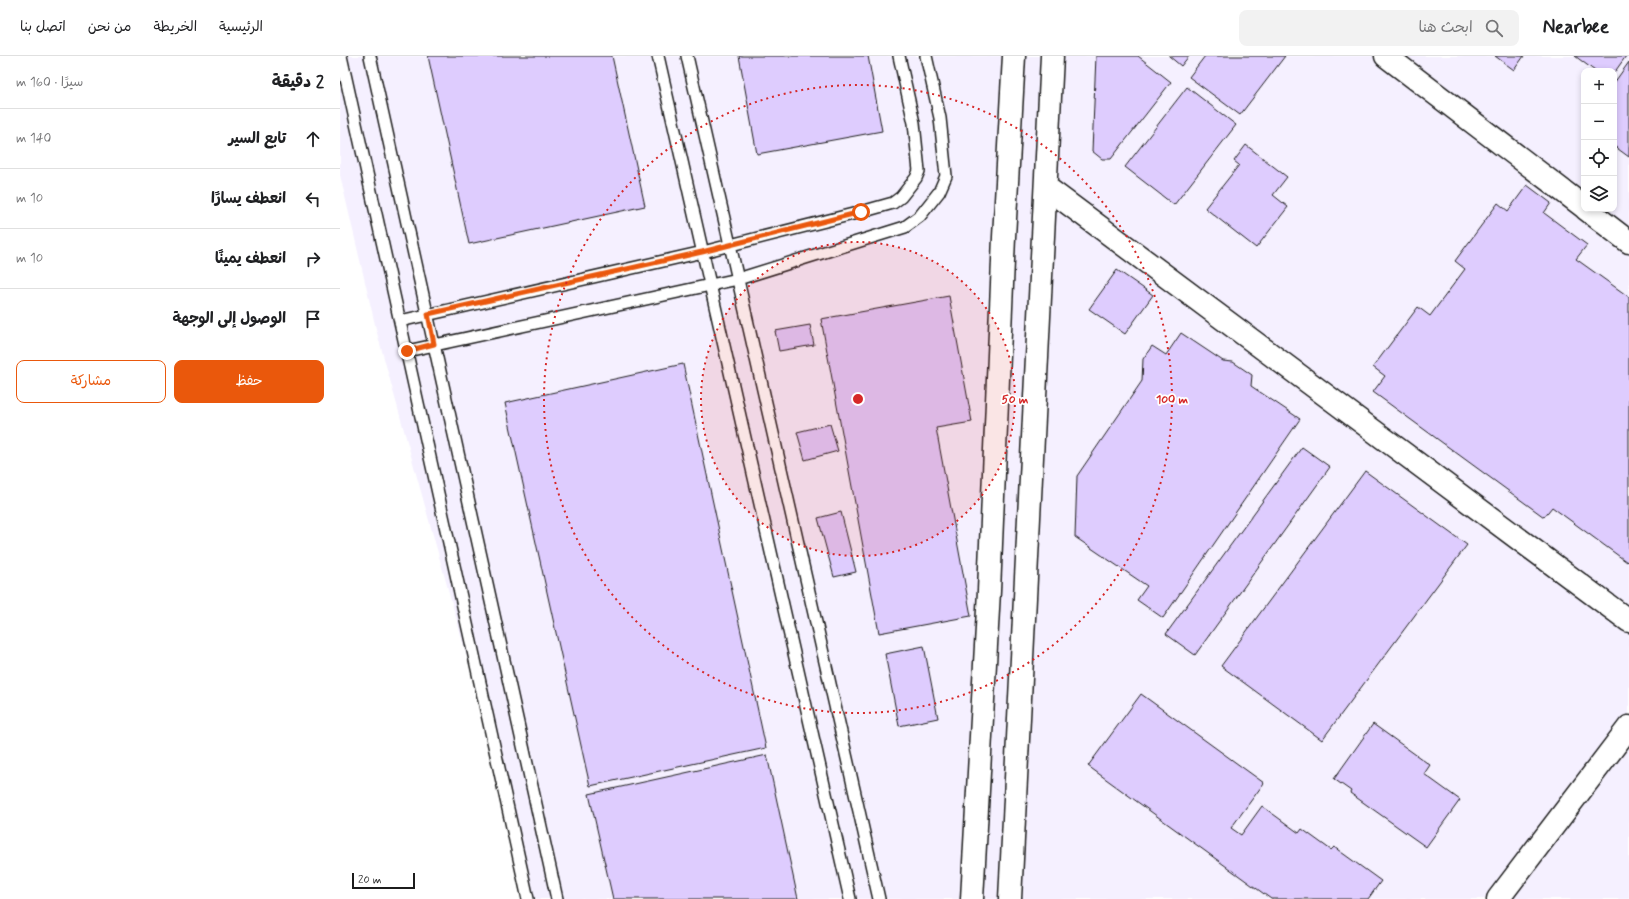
<!DOCTYPE html>
<html lang="ar">
<head>
<meta charset="utf-8">
<style>
	:root { --surface:#fff; --page:#f2f2f2; --text:#202124; --muted:#757577; --line:#e0e0e0; --accent:#ea580c }
	body { margin:0; font-family:Mynerve,"Playpen Sans Arabic",sans-serif; background:var(--page); color:var(--text); direction:rtl }
	.controls { position:absolute; right:12px; top:12px; display:grid; overflow:hidden; border-radius:8px; box-shadow:0 2px 6px #0003 }
	.controls button { width:36px; height:36px; display:grid; place-items:center; padding:0; border:0; border-bottom:1px solid var(--line); background:var(--surface); color:var(--text); font:20px sans-serif }
	.scale { position:absolute; left:12px; bottom:10px; width:63px; box-sizing:border-box; padding-left:4px; border:2px solid #1c1c1c; border-top:0; font-size:11px; line-height:14px; white-space:nowrap; color:#1c1c1c; -webkit-text-stroke:3px #fff; paint-order:stroke }
	.stop { position:absolute; width:12px; height:12px; margin:-9px; border:3px solid #ea580c; border-radius:50%; background:#fff }
	.stop.end { background:#ea580c; border-color:#fff; box-shadow:0 1px 4px #0008 }
	.list { margin:0; padding:0; list-style:none }
	h2 { display:flex; justify-content:space-between; align-items:center; height:52px; margin:0; padding:0 16px; font-size:17px }
	h2 small { font-size:13px; font-weight:400; color:var(--muted) }
	.list li { display:grid; grid-template-columns:26px 1fr auto; gap:12px; align-items:center; box-sizing:border-box; height:60px; padding:0 16px; border-top:1px solid var(--line) }
	.list b { display:block; font-size:15px; white-space:nowrap }
	.list em { font-size:13px; font-style:normal; color:var(--muted) }
	.actions { display:flex; gap:8px; padding:12px 16px }
	.actions a { flex:1; padding:9px 0; border:1px solid var(--accent); border-radius:8px; text-align:center; font-size:14px; color:var(--accent) }
	.actions .main { background:var(--accent); color:#fff }
	.icon { flex:none; width:22px; height:22px; fill:none; stroke:currentColor; stroke-width:2; stroke-linecap:round; stroke-linejoin:round }
	.map { position:relative; flex:none; width:1289px; height:843px; overflow:hidden; direction:ltr }
	header { display:flex; align-items:center; gap:24px; box-sizing:border-box; height:56px; padding:0 20px; background:var(--surface); border-bottom:1px solid var(--line) }
	header strong { font-size:19px }
	nav { display:flex; gap:22px; margin-inline-start:auto; font-size:14px }
	.search { width:280px; height:36px; background:var(--page); display:flex; align-items:center; gap:10px; box-sizing:border-box; padding:0 14px; border-radius:8px; color:var(--muted); font-size:15px }
	main { display:flex }
	aside { flex:1; background:var(--surface) }
	.map>svg:first-child { display:block }
</style>
</head>
<body>
<header>
<strong>Nearbee</strong>
<div class="search"><svg class="icon" aria-label="search" viewBox="0 0 24 24"><circle cx="10" cy="10" r="6"/><path d="M15 15l6 6"/></svg>ابحث هنا</div>
<nav><a>الرئيسية</a><a>الخريطة</a><a>من نحن</a><a>اتصل بنا</a></nav>
</header>
<main>
<div class="map">
<svg width="1289" height="843" viewBox="0 0 1289 843">
	<rect width="100%" height="100%" fill="#fff"/>
	<filter id="ink" filterUnits="userSpaceOnUse"><feTurbulence type="fractalNoise" baseFrequency=".025" numOctaves="2"/><feDisplacementMap in="SourceGraphic" scale="8" xChannelSelector="R" yChannelSelector="G"/><feConvolveMatrix kernelMatrix="1 2 1 2 8 2 1 2 1" color-interpolation-filters="sRGB"/></filter>
	<g filter="url(#ink)">
		<path fill="#f5f0ff" fill-rule="evenodd" d="M0 0H1289V843H194L37 277 0 119ZM1244 15H1274V153H1244Z"/>
		<path fill="#deccfe" stroke="#1c1c1c" d="M88 0H272L305 150 129 188Z
			M399 0H528L542 75 417 98Z
			M756 0H798L831 26 771 103H762L752 95Z
			M829 0H849L841 10Z
			M865 0H945L900 59 849 21Z
			M1155 0H1184L1174 14Z
			M1235 0H1286L1274 17V15H1255Z
			M1289 6V101L1274 90V27Z
			M847 31 896 69 834 149 785 111Z
			M906 89 947 121 933 139 948 151 916 192 865 152 899 109 894 105Z
			M1187 129 1211 147 1204 157 1247 189 1236 203 1289 241V504L1287 506 1212 451 1204 461 1033 336 1045 320 1033 311 1078 251 1090 260 1125 213 1115 205 1158 147 1168 155Z
			M777 214 813 239 785 278 749 253Z
			M609 240 632 366 596 372 631 560 539 577 481 263Z
			M470 269 474 289 439 295 435 275Z
			M841 277 883 305 893 306 912 319 911 330 960 363 823 562 797 544 807 530 735 481 737 420 802 325 803 303 812 290 826 299Z
			M343 308 426 692 250 730 165 347Z
			M490 368 498 395 465 404 457 376Z
			M962 391 990 411 855 599 826 578Z
			M1025 415 1127 489 982 684 881 610Z
			M501 456 516 516 494 521 478 462Z
			M584 590 598 662 559 670 545 598Z
			M801 638 924 727 891 772 901 779 922 750 959 777 962 773 991 794 994 791 1041 825 1028 843H931L748 710Z
			M1033 668 1090 709 1084 718 1120 744 1086 791 1010 737 1011 735 994 723Z
			M427 699 458 843H273L249 738Z"/>
		<g fill="none" stroke-linecap="round" stroke-linejoin="round">
			<defs>
				<path id="service" d="M1 0 188 843
					M30 0 217 843
					M318 0 510 843
					M347 0 539 843
					M60 265 363 196 521 156 553 147 561 141 576 122 579 115 574 67 559 0
					M67 295 398 223 565 171 580 160 599 136 606 120 600 62 586 0"/>
				<path id="minor" d="M1046 0 1244 151
					M706 131 1289 565
					M1246 153 1289 186
					M1158 843 1289 671"/>
				<path id="tertiary" d="M632 843 649 535 664 181 674 0
					M670 843 712 0"/>
			</defs>
			<use href="#service" stroke="#1c1c1c" stroke-width="14"/>
			<use href="#minor" stroke="#1c1c1c" stroke-width="25"/>
			<use href="#tertiary" stroke="#1c1c1c" stroke-width="25"/>
			<use href="#service" stroke="#fff" stroke-width="11"/>
			<use href="#minor" stroke="#fff" stroke-width="22"/>
			<use href="#tertiary" stroke="#fff" stroke-width="22"/>
		</g>
	</g>
	<g fill="none" stroke-linecap="round" stroke-linejoin="round" filter="url(#ink)">
		<path stroke="#ea580c" stroke-width="5" d="M67 295 94 288 88 258 362 196 521 156"/>
	</g>
	<circle cx="518" cy="343" r="157" fill="#d62828" fill-opacity=".12"/>
	<g fill="none" stroke="#d62828" stroke-width="2" stroke-dasharray="2 4">
		<circle cx="518" cy="343" r="157"/>
		<circle cx="518" cy="343" r="314"/>
	</g>
	<circle cx="518" cy="343" r="6" fill="#d62828" stroke="#fff" stroke-width="2"/>
	<g font-size="12" text-anchor="middle" font-weight="bold" fill="#d62828" stroke="#fff" stroke-width="3.5" stroke-linejoin="round" paint-order="stroke">
		<text x="675" y="347">50 m</text>
		<text x="832" y="347">100 m</text>
	</g>
</svg>
<div class="controls">
<button>+</button>
<button>−</button>
<button><svg class="icon" aria-label="locate" viewBox="0 0 24 24"><circle cx="12" cy="12" r="6"/><path d="M12 2v4M12 18v4M2 12h4M18 12h4"/></svg></button>
<button><svg class="icon" aria-label="layers" viewBox="0 0 24 24"><path d="M12 4l9 5-9 5-9-5zM3 14l9 5 9-5"/></svg></button>
</div>
<div class="scale">20 m</div>
<div class="stop" style="left:521px;top:156px"></div>
<div class="stop end" style="left:67px;top:295px"></div>
</div>
<aside>
<h2>2 دقيقة<small>سيرًا · 160 m</small></h2>
<ul class="list">
<li><svg class="icon" aria-label="ahead" viewBox="0 0 24 24"><path d="M12 20V5M6 11l6-6 6 6"/></svg><div><b>تابع السير</b></div><em>140 m</em></li>
<li><svg class="icon" aria-label="left" viewBox="0 0 24 24"><path d="M17 20v-9H6M10 6l-5 5 5 5"/></svg><div><b>انعطف يسارًا</b></div><em>10 m</em></li>
<li><svg class="icon" aria-label="right" viewBox="0 0 24 24"><path d="M7 20v-9h11M14 6l5 5-5 5"/></svg><div><b>انعطف يمينًا</b></div><em>10 m</em></li>
<li><svg class="icon" aria-label="arrive" viewBox="0 0 24 24"><path d="M6 21V4h12l-3 4 3 4H6"/></svg><div><b>الوصول إلى الوجهة</b></div></li>
</ul>
<div class="actions"><a class="main">حفظ</a><a>مشاركة</a></div>
</aside>
</main>
</body>
</html>
